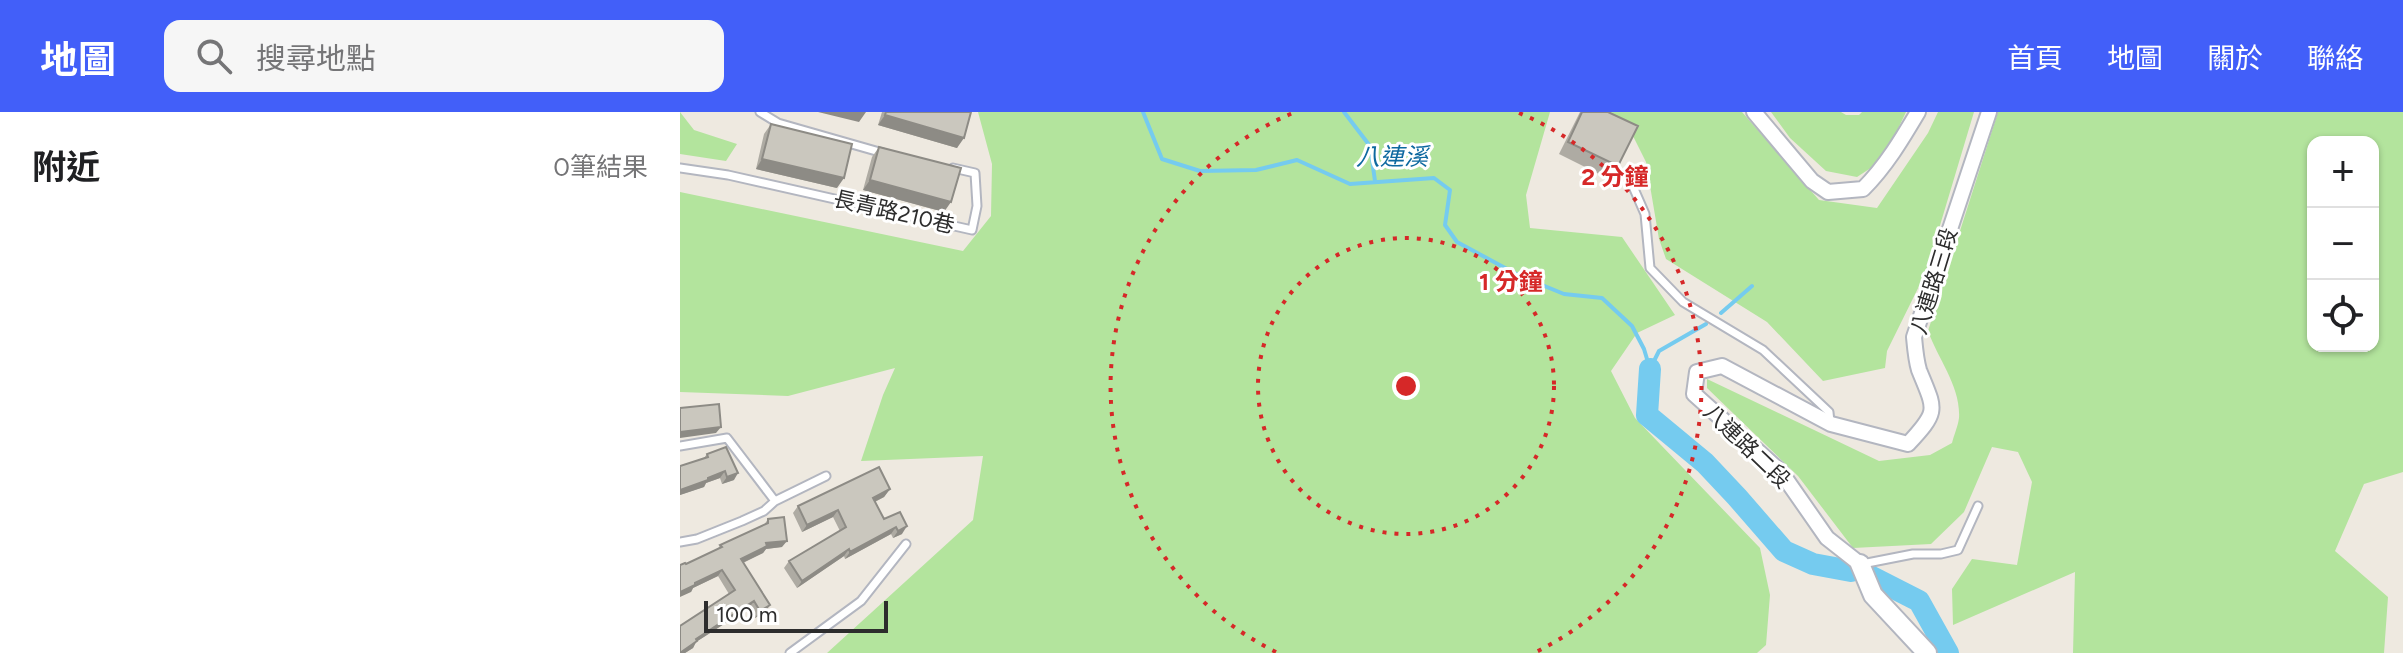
<!DOCTYPE html>
<html lang="zh-TW">
<head>
<meta charset="utf-8">
<style>
	:root { --surface:#fff; --page:#f6f6f6; --text:#202124; --muted:#757577; --line:#e0e0e0; --accent:#425ff9 }
	body { margin:0; font-family:Figtree,"Noto Sans TC",sans-serif; background:var(--page); color:var(--text) }
	.controls { position:absolute; right:24px; top:24px; display:grid; overflow:hidden; border-radius:16px; box-shadow:0 2px 6px #0004 }
	.controls button { width:72px; height:72px; display:grid; place-items:center; padding:0; border:0; border-bottom:2px solid var(--line); background:var(--surface); color:var(--text); font:40px sans-serif }
	.scale { position:absolute; left:24px; bottom:20px; width:184px; box-sizing:border-box; padding-left:8px; border:4px solid #2d2d2d; border-top:0; font-size:22px; line-height:28px; white-space:nowrap; color:#2d2d2d; -webkit-text-stroke:6px #fff; paint-order:stroke }
	.list { margin:0; padding:0; list-style:none }
	h2 { display:flex; justify-content:space-between; align-items:center; height:104px; margin:0; padding:0 32px; font-size:34px }
	h2 small { font-size:26px; font-weight:400; color:var(--muted) }
	.icon { flex:none; width:44px; height:44px; fill:none; stroke:currentColor; stroke-width:2; stroke-linecap:round; stroke-linejoin:round }
	.map { position:relative; flex:none; width:1723px; height:541px; overflow:hidden }
	header { display:flex; align-items:center; gap:48px; box-sizing:border-box; height:112px; padding:0 40px; background:var(--accent); color:#fff }
	header strong { font-size:38px }
	nav { display:flex; gap:44px; margin-inline-start:auto; font-size:28px }
	.search { width:560px; height:72px; background:var(--page); display:flex; align-items:center; gap:20px; box-sizing:border-box; padding:0 28px; border-radius:16px; color:var(--muted); font-size:30px }
	main { display:flex }
	aside { flex:1; background:var(--surface) }
	.map>svg:first-child { display:block }
</style>
</head>
<body>
<header>
<strong>地圖</strong>
<div class="search"><svg class="icon" aria-label="search" viewBox="0 0 24 24"><circle cx="10" cy="10" r="6"/><path d="M15 15l6 6"/></svg>搜尋地點</div>
<nav><a>首頁</a><a>地圖</a><a>關於</a><a>聯絡</a></nav>
</header>
<main>
<aside>
<h2>附近<small>0筆結果</small></h2>
<ul class="list">
</ul>
</aside>
<div class="map">
<svg width="1723" height="541" viewBox="0 0 1723 541">
	<rect width="100%" height="100%" fill="#eee9e0"/>
	<path fill="#b3e49d" fill-rule="evenodd" d="M0 0 14 18 57 32 46 49 0 42Z
		M298 0H870L846 83 850 116 942 125 995 203 957 221 931 259 955 306 1080 436 1090 483 1086 533 1077 541H147L293 408 303 344 181 349 203 283 215 256 108 284 0 280V80L283 139 311 104 312 52Z
		M901 0H1062L1139 88 1197 96 1248 21 1258 0H1294L1246 160 1207 239 1205 256 1143 269 1087 210 986 147 979 127 966 50 947 12Z
		M1091 0H1161L1166 3H1179L1182 0H1226L1203 48 1177 65 1146 59 1110 26Z
		M1318 0H1723V360L1684 372 1655 439 1708 485 1704 541H1393L1395 460 1273 513 1272 477 1292 447 1337 453 1352 370 1338 340 1312 335 1284 400 1251 432 1173 436 1118 364 1027 276V267L1199 349 1250 343 1272 331C1274 323 1278 314 1279 306 1281 275 1258 247 1248 219ZM1633 30H1693V234H1633Z"/>
	<g fill="none" stroke-linecap="round" stroke-linejoin="round">
		<path stroke="#75cbef" stroke-width="4" d="M463 0 482 47 520 59 576 58 617 48 670 72 754 66 770 78 765 113 777 130 840 164 884 182 922 186 952 214 964 237 970 257
			M664 0 690 34 695 69
			M1041 201 1072 174
			M971 255 979 239 1026 212"/>
		<path stroke="#75cbef" stroke-width="22" d="M970 257 967 303 1025 351 1057 385 1104 439 1133 452 1171 459
			M1186 462 1239 489 1268 541"/>
		<defs>
			<path id="service" d="M80 0 98 11 203 41
				M0 56 48 63 292 118 297 94 295 61 273 56
				M951 70 965 102 970 156 1003 190 1083 238 1149 300 1150 310
				M0 334 47 326 95 389
				M0 430 17 427 62 409 84 399 95 389 146 364
				M1182 452 1233 442H1261L1278 438 1298 394
				M110 541 181 489 226 432"/>
			<path id="minor" d="M1074 0 1132 69 1148 80 1183 77C1206 54 1222 27 1238 0
				M1180 452 1147 426 1101 360 1014 282 1017 260 1042 254 1151 312 1228 332C1260 298 1255 298 1239 258 1236 248 1235 236 1234 225L1309 0"/>
			<path id="tertiary" d="M1180 452 1193 483 1247 541"/>
		</defs>
		<use href="#service" stroke="#b3b6c0" stroke-width="11"/>
		<use href="#minor" stroke="#b3b6c0" stroke-width="18"/>
		<use href="#tertiary" stroke="#b3b6c0" stroke-width="22"/>
		<use href="#service" stroke="#fff" stroke-width="7"/>
		<use href="#minor" stroke="#fff" stroke-width="14"/>
		<use href="#tertiary" stroke="#fff" stroke-width="18"/>
	</g>
	<path fill="#aeaba3" d="M202 0H291L277 36 198 13Z
		M900 0H928L938 54 929 67 879 42Z
		M91 12 157 76 76 57 84 22Z
		M199 35 264 100 183 78 192 45Z
		M27 342 54 368 42 372 40 366 26 371 24 375 0 383V354L24 346Z
		M210 377 204 385 195 390 204 407 220 400 222 422 213 426 211 422 165 447 164 444 117 476 104 456 109 449 160 419 153 405 122 420 113 401 118 394Z
		M88 407 102 435 86 437 83 441 63 451 90 493 85 500 75 506 69 496 16 530 13 536 5 541H0L49 482 38 464 13 476 11 480 6 452 38 437 40 433 84 413Z"/>
	<path fill="#8d8b85" d="M138 0H186L179 10Z
		M205 3 284 26 277 36 198 13Z
		M82 47 164 66 157 76 76 57Z
		M190 68 271 90 264 100 183 78Z
		M41 315 36 321 0 326V320Z
		M45 359 40 366 26 371 24 375 0 383V378Z
		M58 361 54 368 42 372 47 365Z
		M210 377 204 385 188 393 193 386Z
		M158 398 153 405 122 420 127 413Z
		M227 414 222 422 213 426 218 419Z
		M216 415 211 422 165 447 170 440Z
		M107 429 102 435 86 437 83 441 56 454 61 447 86 431Z
		M169 437 164 444 117 476 122 469Z
		M42 458 38 464 13 476 11 480 0 485V480Z
		M74 489 69 496 16 530 13 536 5 541H0L16 527Z
		M90 493 85 500 75 506 80 499Z"/>
	<path fill="#cac7be" stroke="#8d8b85" stroke-width="2" d="M206 0H291L284 26 205 3Z
		M902 0H928L958 14 938 54 888 30Z
		M91 12 172 32 164 66 82 47Z
		M199 35 281 56 271 90 190 68Z
		M39 292 41 315 0 320V296Z
		M46 335 58 361 47 365 45 359 28 366V368L0 378V354L28 345 27 342Z
		M199 355 210 377 193 386 204 407 220 400 227 414 218 419 216 415 170 440 169 437 122 469 109 449 166 415 158 398 127 413 118 394Z
		M104 405 107 429 86 431 87 434 61 447 90 493 80 499 74 489 16 527 17 529 0 541V514L55 478 42 458 15 471V473L0 480V453L5 451 6 452 42 435 40 433 88 411V407Z"/>
	<g fill="none" stroke="#d62828" stroke-width="4" stroke-dasharray="4 8">
		<circle cx="726" cy="274" r="148"/>
		<path d="M596 540A296 296 0 0 1 613 1M839 1A296 296 0 0 1 856 540"/>
	</g>
	<g text-anchor="middle" dominant-baseline="central" stroke-width="6" stroke-linejoin="round" paint-order="stroke">
		<g font-size="22" fill="#2d2d2d" stroke="#fff">
			<text transform="translate(214 100) rotate(13)">長青路210巷</text>
			<text transform="translate(1254 169) rotate(-73)">八連路三段</text>
			<text transform="translate(1067 334) rotate(44)">八連路二段</text>
		</g>
		<g font-size="24" font-style="italic" fill="#0e69a0" stroke="#fff">
			<text x="712" y="44">八連溪</text>
		</g>
	</g>
	<circle cx="726" cy="274" r="12" fill="#d62828" stroke="#fff" stroke-width="4"/>
	<g font-size="24" text-anchor="middle" font-weight="bold" fill="#d62828" stroke="#fff" stroke-width="6" stroke-linejoin="round" paint-order="stroke">
		<text x="935" y="73">2 分鐘</text>
		<text x="831" y="178">1 分鐘</text>
	</g>
</svg>
<div class="controls">
<button>+</button>
<button>−</button>
<button><svg class="icon" aria-label="locate" viewBox="0 0 24 24"><circle cx="12" cy="12" r="6"/><path d="M12 2v4M12 18v4M2 12h4M18 12h4"/></svg></button>
</div>
<div class="scale">100 m</div>
</div>
</main>
</body>
</html>
